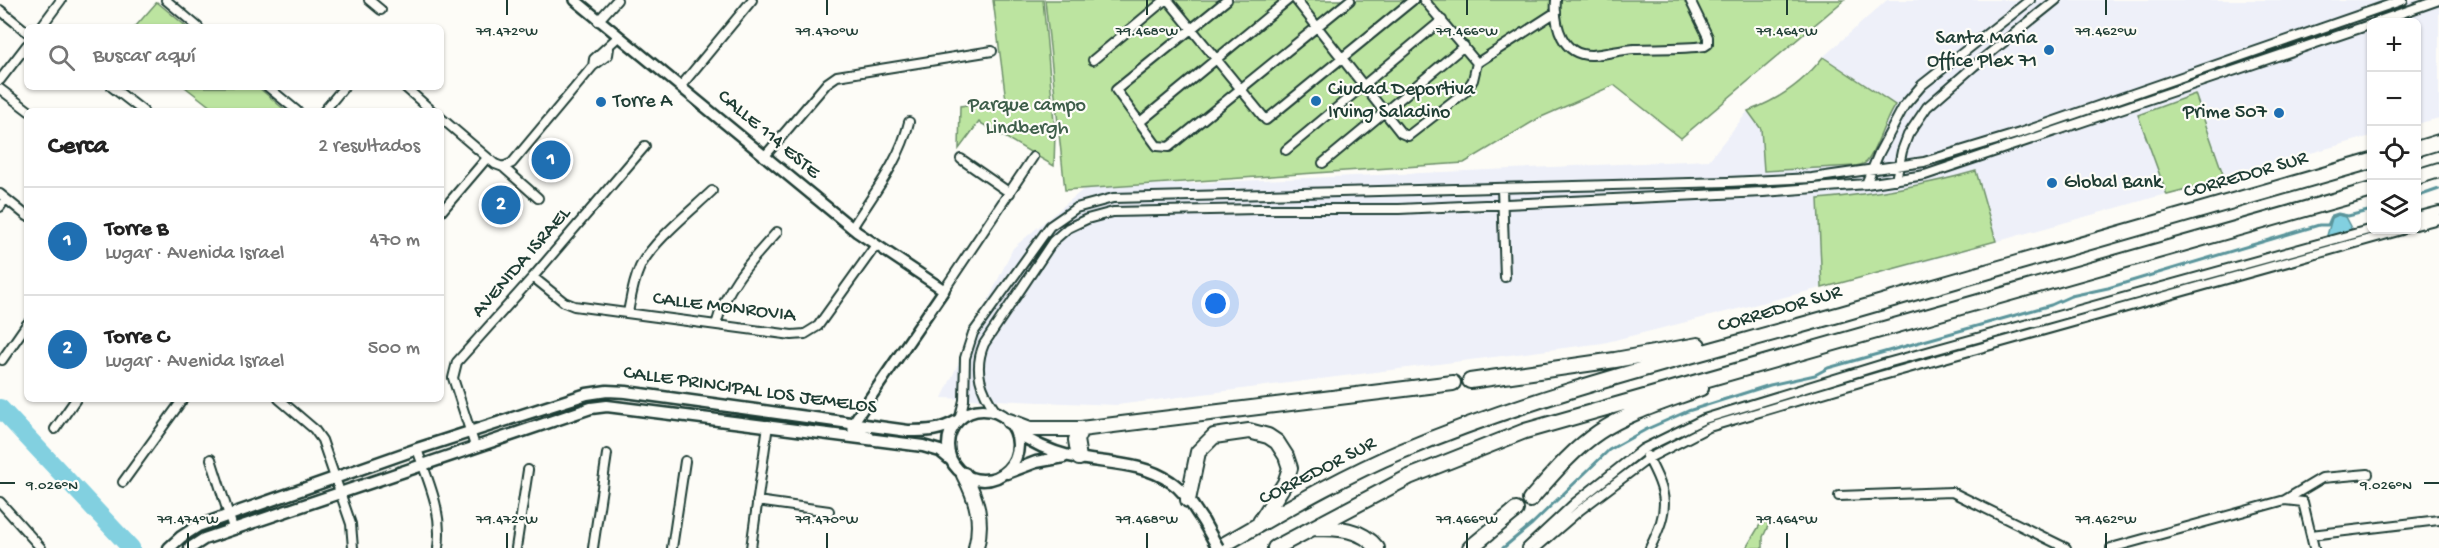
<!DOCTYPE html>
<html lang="es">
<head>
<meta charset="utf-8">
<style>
	:root { --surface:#fff; --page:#f6f6f6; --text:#222; --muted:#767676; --line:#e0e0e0; --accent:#1f6fb2 }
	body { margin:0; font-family:"Gochi Hand",sans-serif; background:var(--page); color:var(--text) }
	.controls { position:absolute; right:18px; top:18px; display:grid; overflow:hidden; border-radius:9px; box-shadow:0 2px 4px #0004 }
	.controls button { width:54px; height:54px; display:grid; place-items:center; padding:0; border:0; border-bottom:2px solid var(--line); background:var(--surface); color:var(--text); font:30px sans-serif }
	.you { position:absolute; left:1216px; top:304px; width:21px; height:21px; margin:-15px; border:4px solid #fff; border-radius:50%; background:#1a73e8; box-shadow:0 0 0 9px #1a73e833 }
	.badge { display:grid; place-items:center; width:39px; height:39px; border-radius:50%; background:var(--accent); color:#fff; font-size:20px; font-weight:700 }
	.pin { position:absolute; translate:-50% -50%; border:3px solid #fff; box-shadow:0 2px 6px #0006 }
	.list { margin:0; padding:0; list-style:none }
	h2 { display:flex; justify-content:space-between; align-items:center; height:78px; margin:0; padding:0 24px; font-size:26px }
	h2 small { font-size:20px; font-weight:400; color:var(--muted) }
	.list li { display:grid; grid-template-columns:39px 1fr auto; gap:18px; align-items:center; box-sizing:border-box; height:108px; padding:0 24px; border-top:2px solid var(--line) }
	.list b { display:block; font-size:22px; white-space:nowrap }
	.list p { margin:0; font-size:20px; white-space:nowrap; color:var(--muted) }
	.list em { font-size:20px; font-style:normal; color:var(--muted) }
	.icon { flex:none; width:33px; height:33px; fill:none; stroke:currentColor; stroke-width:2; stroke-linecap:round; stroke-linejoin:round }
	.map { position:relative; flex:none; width:2439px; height:548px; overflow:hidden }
	.search { position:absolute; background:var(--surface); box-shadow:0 2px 4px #0004; left:24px; top:24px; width:420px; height:66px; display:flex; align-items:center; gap:15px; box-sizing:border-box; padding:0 21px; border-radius:9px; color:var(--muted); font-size:22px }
	.panel { position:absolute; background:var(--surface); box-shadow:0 2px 4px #0004; left:24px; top:108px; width:420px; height:294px; border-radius:9px }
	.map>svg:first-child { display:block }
</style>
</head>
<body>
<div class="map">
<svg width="2439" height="548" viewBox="0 0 2439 548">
	<rect width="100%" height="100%" fill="#fdfcf7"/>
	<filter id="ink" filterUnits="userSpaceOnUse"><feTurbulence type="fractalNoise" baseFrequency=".0167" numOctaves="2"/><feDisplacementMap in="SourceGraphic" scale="12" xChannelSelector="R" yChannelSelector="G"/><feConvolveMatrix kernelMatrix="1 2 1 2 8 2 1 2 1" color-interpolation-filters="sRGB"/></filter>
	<g filter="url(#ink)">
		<path fill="#eef0f9" d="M1887 0H2439V118L2417 124 2416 22H2372L2371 136 1928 261 1603 343 1117 405 942 398 1013 248 1085 188 1709 160 1748 111 1779 99 1810 74 1823 57Z"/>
		<path fill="#bce4a0" stroke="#6e906a" stroke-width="1.5" d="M993 0H1043L1055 133 1054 166 979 122 959 149 960 106 1006 100Z
			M1045 0H1844L1681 138 1614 85 1539 118 1464 163 1065 190Z
			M157 2 187 27H135Z
			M1823 57 1895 105C1885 118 1874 158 1865 163 1864 164 1856 166 1855 166L1764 171 1761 129 1748 111C1779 100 1803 83 1823 57Z
			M185 87H258L286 111H216Z
			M2195 94 2225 180 2167 195 2138 115Z
			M1976 171 1996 241 1822 288 1818 199C1873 194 1924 186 1976 171Z
			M1770 522 1763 537V548H1746L1761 523Z"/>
		<path fill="#82d0e0" stroke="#5a959b" stroke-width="1.5" d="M2338 215 2345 217 2353 232 2326 239 2332 218Z"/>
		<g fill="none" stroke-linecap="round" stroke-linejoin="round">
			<path stroke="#5a959b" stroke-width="3" d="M2416 197 2439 189
				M1503 548 1532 524 1609 450 1647 429 1688 411 1770 385 1815 375 1828 368 2051 305 2071 296 2108 288 2319 225H2328L2332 216 2338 214 2348 216 2372 210"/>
			<path stroke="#82d0e0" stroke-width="18" d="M0 408 131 548"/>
			<defs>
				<path id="minor" d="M166 0 198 27
					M369 0 381 10
					M1168 0 1266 120 1413 0
					M1227 0 1116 90 1157 146 1169 147 1350 0
					M1296 0 1401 133 1408 136 1466 91 1473 80 1477 63 1424 0
					M1556 0C1554 25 1562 56 1592 55 1606 54 1620 50 1634 49 1658 48 1681 49 1705 46L1708 44V37L1690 0
					M0 10 27 32
					M598 21 617 0
					M2376 22 2439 0
					M41 27 61 0
					M1093 60 1165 0
					M1477 63 1556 12
					M593 66 594 59 618 37
					M0 80 27 45
					M681 86 752 0
					M112 87 143 111
					M268 87 297 111
					M405 87 432 111
					M0 89 29 111
					M324 111 344 87
					M441 118 495 164 503 167 538 198
					M1140 122 1288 0
					M1286 150 1442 20
					M764 157 827 83 837 76 992 51
					M961 159 1010 193
					M1323 163 1464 46
					M503 167 512 163 593 66 608 55 609 48
					M1896 180 1902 151 1908 135 1927 107 1974 66 2056 0
					M1866 184 1879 153 1904 106 1922 85 2030 0
					M1502 189 1505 277
					M0 194 27 216
					M0 207 5 199
					M441 212 487 158
					M2416 217 2439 211
					M2416 225 2439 219
					M852 228C873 194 900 161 909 122
					M533 277 564 302 574 306 792 335 805 334 818 326 876 245
					M944 290 1033 157
					M628 313C631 297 633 282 640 267 652 242 691 211 712 191
					M716 325C726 286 751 261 777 232
					M2 360 27 324
					M279 399 314 429 322 440 351 524 353 548
					M996 412C981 391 973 370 984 344L1053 241 1068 228 1087 219 1113 212 1258 209H1399L1763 192 1866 184 1925 175 2372 24
					M960 417 964 400 965 358 973 333 1050 226 1076 208 1113 198 1728 182 1812 178 1924 162 2023 132 2403 0
					M55 429 76 399
					M475 446 453 378 457 362 533 277 645 146
					M417 449C429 484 443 511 438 548
					M1647 456C1668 496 1670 507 1650 548
					M211 459 233 528
					M123 482 183 399
					M1839 496 1952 492 2066 548
					M2285 500 2322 478 2368 474
					M757 501 829 511
					M0 502 41 548
					M2311 535 2439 520
					M516 548 528 470
					M593 548 607 454
					M672 548 685 461
					M751 548 768 425
					M1527 548 1575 503 1643 449 1704 419 1887 363 2372 229
					M1536 548 1580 510 1649 458 1709 427 1880 376 2402 230
					M2111 548 2285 500 2303 502 2314 548"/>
				<path id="tertiary" d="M575 0 857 232 944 290 853 423V430L869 436"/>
				<path id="secondary" d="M948 445a35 35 0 1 1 70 0a35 35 0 1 1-70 0Z
					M1015 431C1032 443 1049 451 1069 456 1102 464 1141 461 1171 482 1185 491 1193 507 1203 521
					M1007 473 1036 462 1064 457
					M169 548 181 537 198 526 417 449 587 394 607 391 626 392 908 431C927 431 940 431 957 421
					M190 548 204 539 591 408 607 406 923 446 940 451 951 460"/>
				<path id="motorway" d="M2416 149 2439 142
					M2416 177 2439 170
					M1470 381 1615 360 1698 345
					M1009 421 1030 429H1081L1453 383
					M1079 458 1076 440 1081 429
					M964 475C977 499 983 521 976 548
					M1188 500 1198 452 1214 436 1249 431 1268 436 1277 442 1286 456 1290 468 1285 483 1260 522
					M1530 500C1551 476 1572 450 1599 432 1629 412 1667 401 1701 388
					M1314 528C1338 528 1361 528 1377 548
					M1218 548C1278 514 1338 478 1402 451 1544 391 1694 356 1841 314 2018 263 2194 211 2372 161
					M1275 548 1409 477 1525 431 2372 190
					M1470 548 1516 510"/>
			</defs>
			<use href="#minor" stroke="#1f3d34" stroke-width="12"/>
			<use href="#tertiary" stroke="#1f3d34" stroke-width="14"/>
			<use href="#secondary" stroke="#1f3d34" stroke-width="15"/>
			<use href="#motorway" stroke="#1f3d34" stroke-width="18"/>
			<use href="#minor" stroke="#fdfcf7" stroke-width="8"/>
			<use href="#tertiary" stroke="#fdfcf7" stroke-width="9"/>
			<use href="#secondary" stroke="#fdfcf7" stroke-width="10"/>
			<use href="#motorway" stroke="#fdfcf7" stroke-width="14"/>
			<defs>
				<path id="secondary-bridge" d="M1203 521 1218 548"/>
			</defs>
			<use href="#secondary-bridge" stroke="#1f3d34" stroke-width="15" stroke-linecap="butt"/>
			<use href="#secondary-bridge" stroke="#fdfcf7" stroke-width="10"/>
		</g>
	</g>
	<path fill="none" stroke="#1f3d34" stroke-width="2" d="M507 0V15M827 0V15M1147 0V15M1467 0V15M1787 0V15M2106 0V15M0 483H15M2424 483H2439M188 533V548M507 533V548M827 533V548M1147 533V548M1467 533V548M1787 533V548M2106 533V548"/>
	<g fill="#1f6fb2" stroke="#fdfcf7" stroke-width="2">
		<circle cx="2049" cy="50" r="6"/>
		<circle cx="1316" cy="101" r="6"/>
		<circle cx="601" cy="102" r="6"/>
		<circle cx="2279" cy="113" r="6"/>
		<circle cx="2052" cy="183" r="6"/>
	</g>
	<g text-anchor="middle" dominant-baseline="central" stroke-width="4.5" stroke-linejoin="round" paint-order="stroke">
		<g font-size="20" fill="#1f3d34" stroke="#fdfcf7" text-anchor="start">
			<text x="2037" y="39" text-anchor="end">Santa Maria<tspan x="2037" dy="23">Office Plex 71</tspan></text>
			<text x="1328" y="90">Ciudad Deportiva<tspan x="1328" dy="23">Irving Saladino</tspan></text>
			<text x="613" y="102">Torre A</text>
			<text x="2267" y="113" text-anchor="end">Prime 507</text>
			<text x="2064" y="183">Global Bank</text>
		</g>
		<g font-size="20" fill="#3e5e4a" stroke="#fdfcf7">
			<text x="1027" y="106">Parque campo<tspan x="1027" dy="23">Lindbergh</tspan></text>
		</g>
		<g font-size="20" fill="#1f3d34" stroke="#fdfcf7">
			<text transform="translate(768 135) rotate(40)">CALLE 114 ESTE</text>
			<text transform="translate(2246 176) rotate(-16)">CORREDOR SUR</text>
			<text transform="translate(522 263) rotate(-49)">AVENIDA ISRAEL</text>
			<text transform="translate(724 308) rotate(7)">CALLE MONROVIA</text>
			<text transform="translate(1780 310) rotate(-16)">CORREDOR SUR</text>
			<text transform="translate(750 391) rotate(8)">CALLE PRINCIPAL LOS JEMELOS</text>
			<text transform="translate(1318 472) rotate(-27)">CORREDOR SUR</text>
		</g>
	</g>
	<g font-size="15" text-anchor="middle" fill="#1f3d34" stroke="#fdfcf7" stroke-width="4.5" stroke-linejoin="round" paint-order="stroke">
		<text x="507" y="35">79.472°W</text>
		<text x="827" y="35">79.470°W</text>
		<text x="1147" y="35">79.468°W</text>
		<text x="1467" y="35">79.466°W</text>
		<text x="1787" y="35">79.464°W</text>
		<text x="2106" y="35">79.462°W</text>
		<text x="52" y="489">9.026°N</text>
		<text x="2386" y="489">9.026°N</text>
		<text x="188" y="523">79.474°W</text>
		<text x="507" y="523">79.472°W</text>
		<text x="827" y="523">79.470°W</text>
		<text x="1147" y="523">79.468°W</text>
		<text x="1467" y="523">79.466°W</text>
		<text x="1787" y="523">79.464°W</text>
		<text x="2106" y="523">79.462°W</text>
	</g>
</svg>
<div class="controls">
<button>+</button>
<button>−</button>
<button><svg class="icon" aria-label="locate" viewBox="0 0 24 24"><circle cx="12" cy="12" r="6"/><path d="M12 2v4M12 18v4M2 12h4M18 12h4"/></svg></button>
<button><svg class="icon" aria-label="layers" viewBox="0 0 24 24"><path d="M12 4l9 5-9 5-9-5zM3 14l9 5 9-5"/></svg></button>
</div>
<div class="you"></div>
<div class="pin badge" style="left:551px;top:160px">1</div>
<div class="pin badge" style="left:501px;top:205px">2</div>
<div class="search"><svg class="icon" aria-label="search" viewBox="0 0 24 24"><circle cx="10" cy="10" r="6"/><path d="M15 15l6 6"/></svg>Buscar aquí</div>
<section class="panel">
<h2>Cerca<small>2 resultados</small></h2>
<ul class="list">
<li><span class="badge">1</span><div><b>Torre B</b><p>Lugar · Avenida Israel</p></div><em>470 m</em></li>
<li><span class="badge">2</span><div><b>Torre C</b><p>Lugar · Avenida Israel</p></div><em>500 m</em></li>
</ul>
</section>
</div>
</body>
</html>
